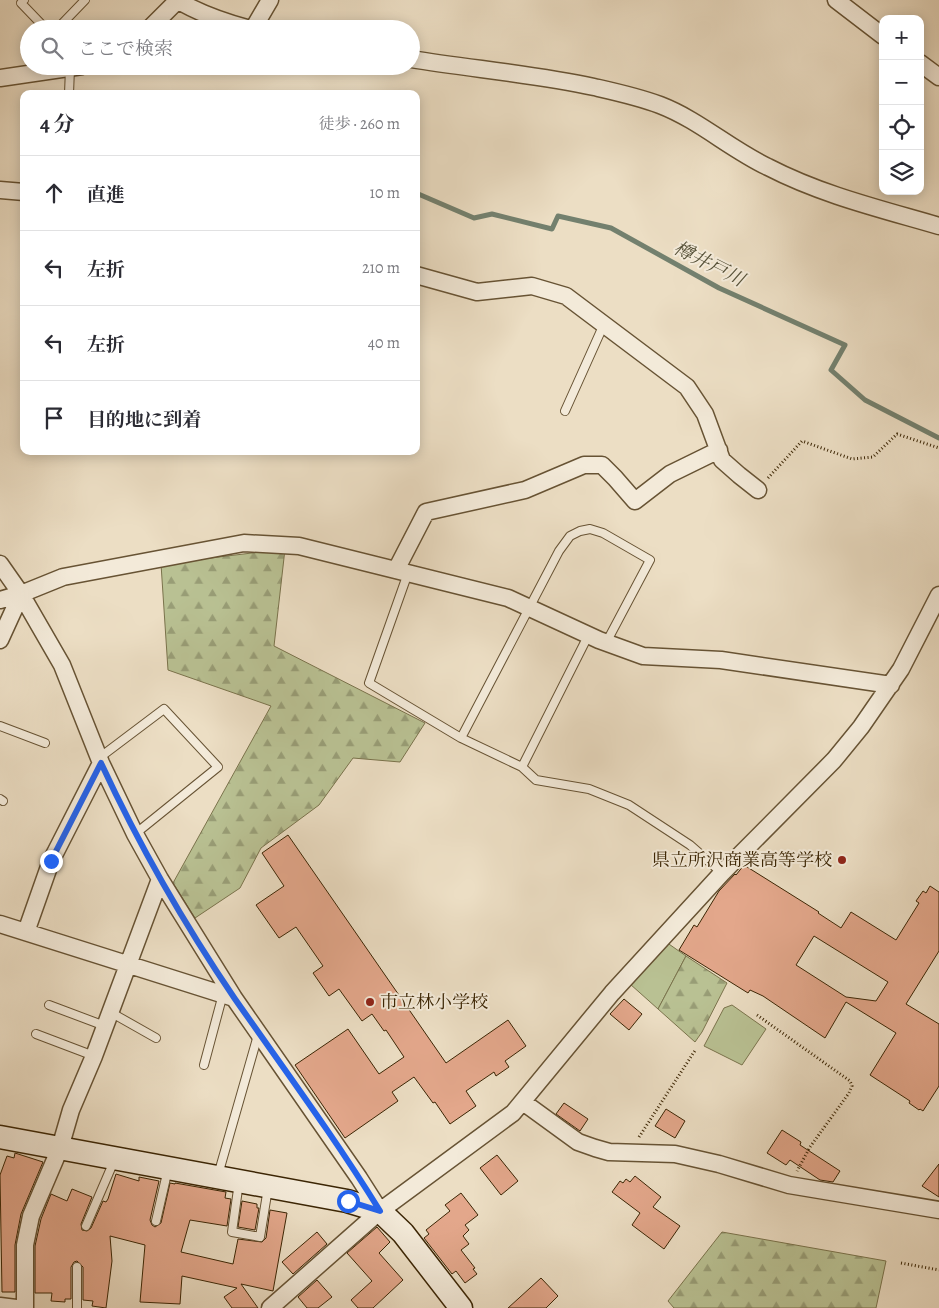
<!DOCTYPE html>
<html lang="ja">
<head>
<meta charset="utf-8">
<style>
	:root { --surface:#fff; --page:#f7f7f7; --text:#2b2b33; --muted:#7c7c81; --line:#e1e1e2 }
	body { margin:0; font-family:Alegreya,"Noto Serif JP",serif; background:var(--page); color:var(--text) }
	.controls { position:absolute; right:15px; top:15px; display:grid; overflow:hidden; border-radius:10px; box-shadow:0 2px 12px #0003 }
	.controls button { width:45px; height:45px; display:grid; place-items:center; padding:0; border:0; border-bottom:1px solid var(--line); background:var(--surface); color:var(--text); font:25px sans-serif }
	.stop { position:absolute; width:15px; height:15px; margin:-11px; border:4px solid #2563eb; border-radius:50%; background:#fff }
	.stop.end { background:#2563eb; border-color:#fff; box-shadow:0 1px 5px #0008 }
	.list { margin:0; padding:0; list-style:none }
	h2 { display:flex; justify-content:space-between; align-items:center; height:65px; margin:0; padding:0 20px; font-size:21px }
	h2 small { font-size:16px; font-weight:400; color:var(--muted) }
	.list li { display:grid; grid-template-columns:32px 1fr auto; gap:15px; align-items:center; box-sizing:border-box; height:75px; padding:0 20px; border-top:1px solid var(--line) }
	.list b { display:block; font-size:19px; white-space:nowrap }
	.list em { font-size:16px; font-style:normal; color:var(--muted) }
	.icon { flex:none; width:28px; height:28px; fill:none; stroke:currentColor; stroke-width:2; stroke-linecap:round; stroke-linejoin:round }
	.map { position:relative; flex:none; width:939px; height:1308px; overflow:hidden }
	.search { position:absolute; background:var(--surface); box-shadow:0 2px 12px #0003; left:20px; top:20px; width:400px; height:55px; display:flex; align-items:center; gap:12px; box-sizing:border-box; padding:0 18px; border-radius:28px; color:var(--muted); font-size:19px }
	.panel { position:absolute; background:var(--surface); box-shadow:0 2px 12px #0003; left:20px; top:90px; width:400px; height:365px; border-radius:10px }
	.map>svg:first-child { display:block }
</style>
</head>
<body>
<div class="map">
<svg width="939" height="1308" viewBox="0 0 939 1308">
	<defs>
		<pattern id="forest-firs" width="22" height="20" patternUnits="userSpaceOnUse" patternTransform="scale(1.25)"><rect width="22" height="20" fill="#b9c193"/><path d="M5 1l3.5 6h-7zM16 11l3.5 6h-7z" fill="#989d76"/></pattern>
	</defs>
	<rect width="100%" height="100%" fill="#ecdec4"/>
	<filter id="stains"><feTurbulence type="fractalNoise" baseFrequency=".004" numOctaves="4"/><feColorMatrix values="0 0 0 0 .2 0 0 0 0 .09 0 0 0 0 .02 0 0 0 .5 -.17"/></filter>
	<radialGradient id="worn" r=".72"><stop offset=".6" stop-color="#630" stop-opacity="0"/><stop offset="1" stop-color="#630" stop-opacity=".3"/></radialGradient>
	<path fill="#b9c193" stroke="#7a734c" d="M666 942 686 956 658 1009 630 984Z
		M732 1005 766 1029 742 1065 704 1046 724 1008Z"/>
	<path fill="url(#forest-firs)" stroke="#7a734c" d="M285 549 274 646 425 723 400 762 353 758 319 805 261 848 240 888 195 918 173 883 271 706 168 670 161 564Z
		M686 956 727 983 702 1032 695 1042 658 1009Z
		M722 1232 886 1261 876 1308H674L668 1301Z"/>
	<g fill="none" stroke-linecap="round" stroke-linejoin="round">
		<path stroke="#73806e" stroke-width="5" d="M416 193 474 218 492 214 552 229 558 216 611 228 719 288 845 345 831 370 865 400 939 438"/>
	</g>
	<path fill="#e3a78b" stroke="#3b2504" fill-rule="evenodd" d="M288 835 446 1063 508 1020 526 1046 505 1061 509 1067 496 1076 494 1072 466 1091 476 1106 450 1124 435 1102 433 1103 414 1077 392 1092 398 1101 345 1138 295 1065 348 1029 379 1074 404 1057 386 1030 384 1031 372 1014 362 1021 339 989 329 996 313 973 323 966 296 927 279 938 256 905 284 886 262 853Z
		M744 865 819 912 818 913 841 928 851 912 896 940 919 903 916 901 923 891 926 893 930 886 939 892V951L906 1004 939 1024V1086L923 1111 920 1109 919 1110 909 1103 910 1101 870 1075 896 1033 846 1002 825 1038 763 996 750 990 748 993 679 950 694 925 697 927 719 891 735 874 736 875ZM814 936 888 982 876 1001 846 997 796 965Z
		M624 999 642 1014 629 1030 610 1014Z
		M564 1103 588 1119 580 1131 556 1114Z
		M666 1109 685 1121 675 1138 655 1126Z
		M782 1130 801 1142 800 1145 840 1171 833 1182 820 1180 790 1160 786 1165 767 1153Z
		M15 1153 43 1162 21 1214 15 1245V1292H2L0 1175 7 1156 14 1158Z
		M497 1155 518 1181 501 1195 480 1168Z
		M939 1164V1197L922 1186Z
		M116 1174 139 1181V1177L159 1181 150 1220 152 1225 155 1227 161 1223 170 1183 175 1184V1183L226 1192 225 1198 231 1199 227 1226 190 1220 181 1252 233 1264 238 1239 262 1242 266 1238 270 1210 287 1213 273 1291 241 1284 258 1308H232L224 1297 237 1288 182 1276 180 1304 140 1302 145 1245 110 1236 112 1261 106 1308 92 1306 93 1301 83 1300V1267L77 1261 74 1262 71 1267V1299H65V1302L51 1301 52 1293H35V1246L41 1219 51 1194 67 1201 72 1189 92 1197 81 1224 82 1230 87 1231 91 1228 103 1201 106 1202 108 1199Z
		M635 1176 661 1197 653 1207 680 1226 664 1249 632 1225 640 1213 612 1192 620 1181 623 1183 626 1179 630 1182Z
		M461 1193 478 1215 465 1225 469 1230 463 1236 469 1244 461 1250 475 1268 473 1269 477 1274 465 1283 456 1271 452 1274 424 1238 429 1234 426 1230 450 1211 445 1205Z
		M242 1201 257 1204V1208H259L255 1230 238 1227Z
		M377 1227 390 1242 379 1253 403 1280 373 1308H358L351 1300 372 1281 347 1253Z
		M317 1232 327 1244 293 1274 282 1262Z
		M541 1278 558 1296 546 1308H508Z
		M317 1280 332 1297 318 1308H307L298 1297Z"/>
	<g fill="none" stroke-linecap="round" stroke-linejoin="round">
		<defs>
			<path id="lane" d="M24 0 21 3 46 29
				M57 29 85 0
				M69 94 70 68
				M565 411 604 324
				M408 573 369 683 461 738 522 767
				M588 636 522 767 536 780 589 789 629 805 690 845 722 873
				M0 726 45 743
				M461 738 559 551 570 536 580 531 590 529 603 533 650 560 606 643
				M99 758 164 709 218 767 135 834
				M0 799 3 801
				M49 1005 105 1026
				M110 1012 156 1038
				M36 1034 94 1056
				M204 1065 223 994
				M218 1175 258 1035
				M239 1182 232 1232 260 1237 268 1188
				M156 1221 168 1169
				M86 1226 114 1161
				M77 1267V1308"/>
			<path id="street" d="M177 0C200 14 224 22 250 29
				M836 0 883 36
				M149 29 178 0
				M253 29 270 0
				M411 59C472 69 534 74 594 87 616 92 639 97 660 105 699 120 730 149 768 167 822 195 881 209 939 226
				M920 63 939 77
				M0 78 82 66
				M0 190 24 192
				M416 275 477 292 532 286 566 296 687 387 705 414 722 460 739 475 758 490
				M0 564 21 594 62 665 101 763 135 834 160 879 234 998 359 1178 380 1211
				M396 570 426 512 525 490 584 465H602L615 478 635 501 670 474 719 450
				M0 600 21 594 63 577 244 543 299 546 508 598 599 640 643 656 721 660 891 685
				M0 640 21 594
				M0 924 234 998
				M26 932 51 861 101 763
				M523 1102 578 1142 595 1148 609 1152 675 1154 719 1164 789 1185 939 1210
				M0 1306 16 1308
				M25 1308V1245L31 1216 60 1148 71 1110 94 1056 160 879
				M270 1308 380 1211 513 1113 612 993 722 873 834 760 861 727 901 669 939 595"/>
			<path id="secondary" d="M0 1137 347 1201 380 1211 403 1233 461 1308"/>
		</defs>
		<use href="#lane" stroke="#675334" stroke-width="10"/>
		<use href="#street" stroke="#675334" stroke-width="19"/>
		<use href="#secondary" stroke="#3b2504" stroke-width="25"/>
		<path stroke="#3b2504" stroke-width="3" stroke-dasharray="1 2.5" stroke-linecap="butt" d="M768 478 802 441 852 459 873 457 897 434 939 448
			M757 1015 850 1081 852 1086 849 1093 810 1147 797 1171
			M639 1137 696 1049
			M901 1263 939 1270"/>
		<use href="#lane" stroke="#f3ead9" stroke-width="8"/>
		<use href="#street" stroke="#f3ead9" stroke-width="16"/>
		<use href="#secondary" stroke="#f3ead9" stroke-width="22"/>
	</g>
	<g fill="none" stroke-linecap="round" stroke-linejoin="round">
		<path stroke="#2563eb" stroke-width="6" d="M51 861 101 763C139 845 184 924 235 999 284 1069 335 1138 380 1211L348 1201"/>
	</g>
	<g fill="#8f2418" stroke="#f3ead9" stroke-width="2">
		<circle cx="842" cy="860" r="5"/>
		<circle cx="370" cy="1002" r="5"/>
	</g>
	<g text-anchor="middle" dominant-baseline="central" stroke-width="4" stroke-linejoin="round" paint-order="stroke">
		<g font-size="18" fill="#3b2504" stroke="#f3ead9" text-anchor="end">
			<text x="832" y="860">県立所沢商業高等学校</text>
			<text x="380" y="1002" text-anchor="start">市立林小学校</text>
		</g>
		<g font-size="19" font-style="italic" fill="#575239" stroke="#f3ead9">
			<text transform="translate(709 264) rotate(27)">樽井戸川</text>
		</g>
	</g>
	<rect width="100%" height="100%" filter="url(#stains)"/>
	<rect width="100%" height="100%" fill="url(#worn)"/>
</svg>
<div class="controls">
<button>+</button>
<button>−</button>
<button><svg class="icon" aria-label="locate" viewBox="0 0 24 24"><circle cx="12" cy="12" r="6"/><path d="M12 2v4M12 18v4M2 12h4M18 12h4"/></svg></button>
<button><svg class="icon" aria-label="layers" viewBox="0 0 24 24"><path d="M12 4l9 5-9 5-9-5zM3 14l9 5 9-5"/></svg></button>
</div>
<div class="stop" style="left:348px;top:1201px"></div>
<div class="stop end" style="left:51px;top:861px"></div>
<div class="search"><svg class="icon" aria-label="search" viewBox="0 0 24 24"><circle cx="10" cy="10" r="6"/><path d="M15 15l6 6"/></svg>ここで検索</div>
<section class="panel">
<h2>4 分<small>徒歩 · 260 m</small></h2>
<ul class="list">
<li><svg class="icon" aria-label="ahead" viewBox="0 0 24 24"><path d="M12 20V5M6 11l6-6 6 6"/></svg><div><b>直進</b></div><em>10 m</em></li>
<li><svg class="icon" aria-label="left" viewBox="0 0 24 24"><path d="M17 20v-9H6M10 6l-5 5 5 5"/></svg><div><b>左折</b></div><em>210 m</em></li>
<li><svg class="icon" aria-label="left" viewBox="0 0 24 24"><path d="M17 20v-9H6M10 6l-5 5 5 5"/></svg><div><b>左折</b></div><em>40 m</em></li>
<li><svg class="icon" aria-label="arrive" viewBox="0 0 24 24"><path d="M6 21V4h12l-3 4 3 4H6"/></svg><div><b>目的地に到着</b></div></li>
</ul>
</section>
</div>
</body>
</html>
